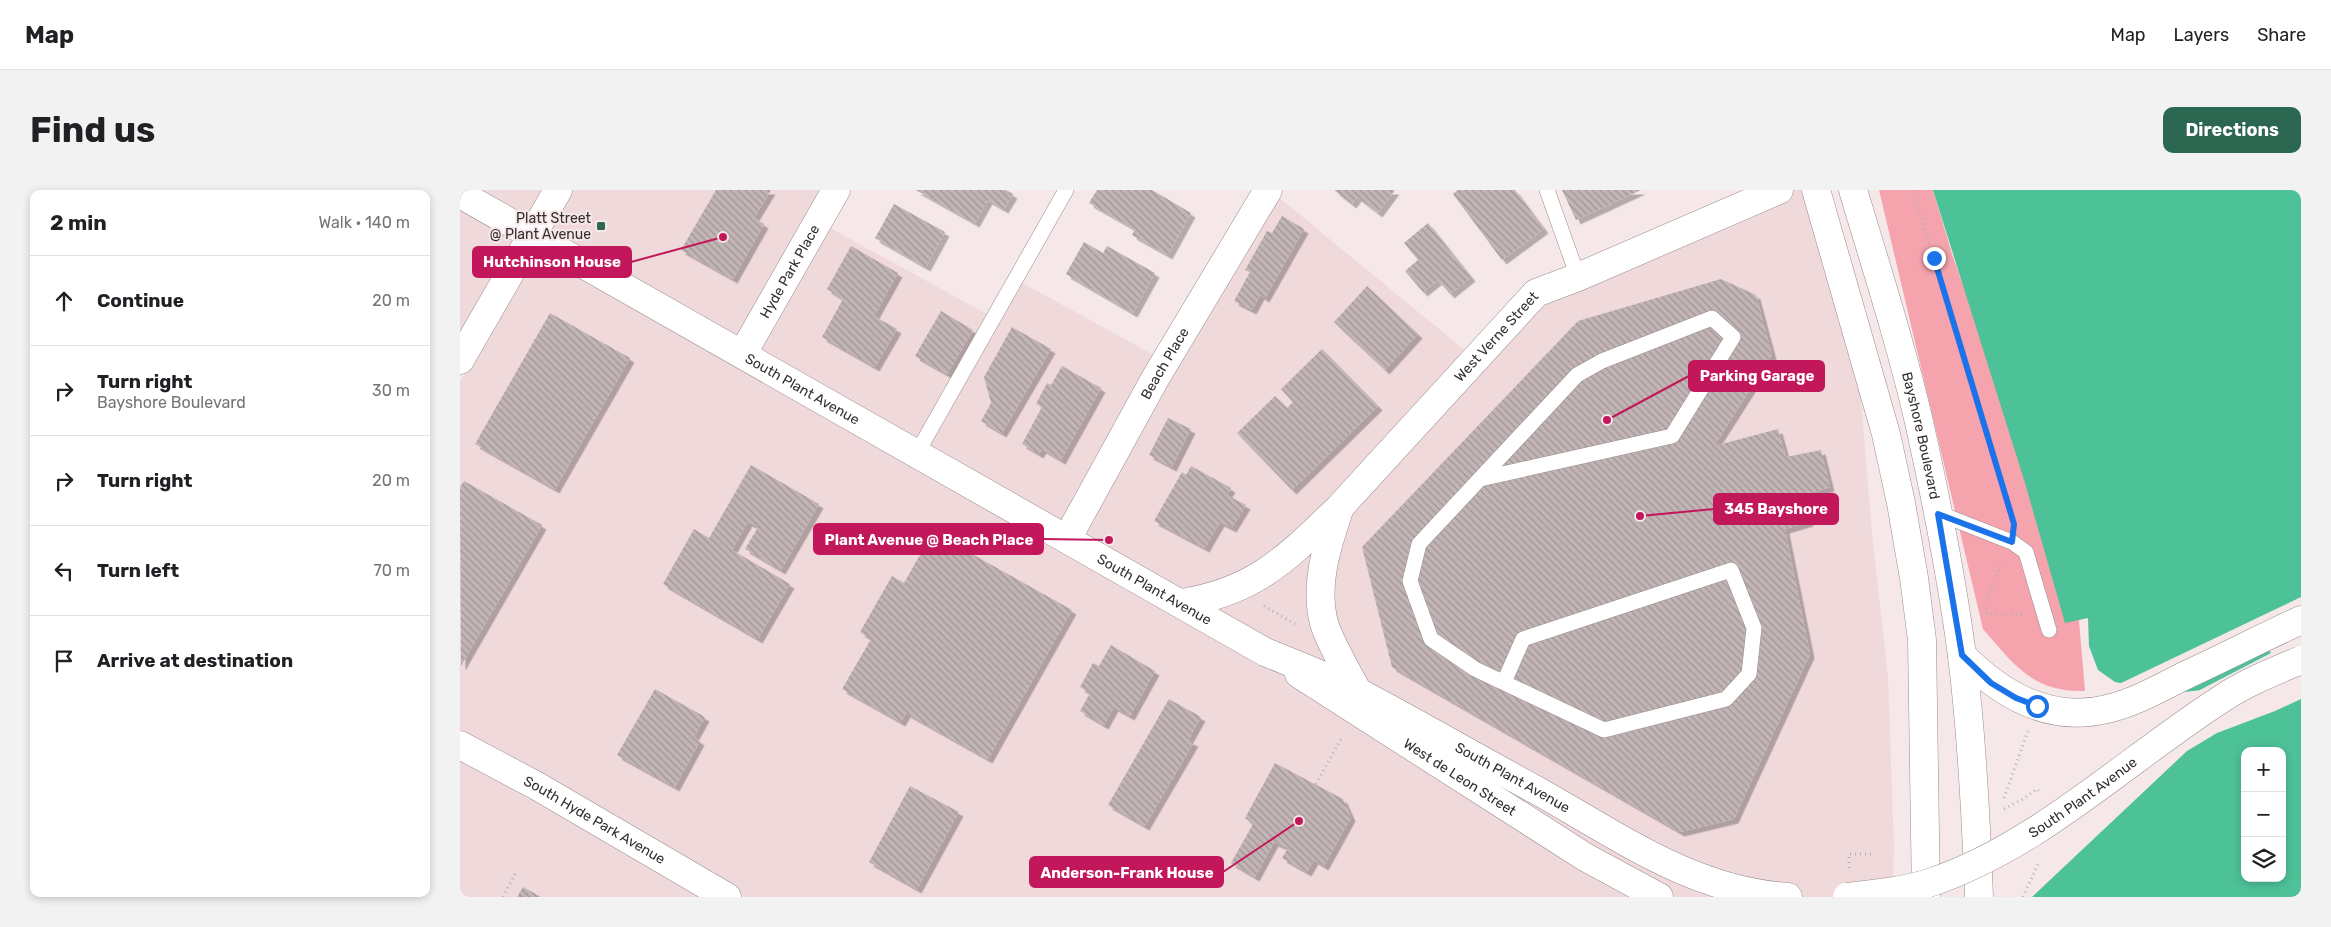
<!DOCTYPE html>
<html lang="en">
<head>
<meta charset="utf-8">
<style>
	:root { --surface:#fff; --page:#f2f2f2; --text:#202124; --muted:#757577; --line:#e0e0e0; --accent:#2c6751 }
	body { margin:0; font-family:Rubik,sans-serif; background:var(--page); color:var(--text) }
	.controls { position:absolute; right:15px; bottom:15px; display:grid; overflow:hidden; border-radius:10px; box-shadow:0 2px 8px #0003 }
	.controls button { width:45px; height:45px; display:grid; place-items:center; padding:0; border:0; border-bottom:1px solid var(--line); background:var(--surface); color:var(--text); font:25px sans-serif }
	.stop { position:absolute; width:15px; height:15px; margin:-11px; border:4px solid #1a73e8; border-radius:50%; background:#fff }
	.stop.end { background:#1a73e8; border-color:#fff; box-shadow:0 1px 5px #0008 }
	.list { margin:0; padding:0; list-style:none }
	h2 { display:flex; justify-content:space-between; align-items:center; height:65px; margin:0; padding:0 20px; font-size:21px }
	h2 small { font-size:16px; font-weight:400; color:var(--muted) }
	.list li { display:grid; grid-template-columns:32px 1fr auto; gap:15px; align-items:center; box-sizing:border-box; height:90px; padding:0 20px; border-top:1px solid var(--line) }
	.list b { display:block; font-size:19px; white-space:nowrap }
	.list p { margin:0; font-size:16px; white-space:nowrap; color:var(--muted) }
	.list em { font-size:16px; font-style:normal; color:var(--muted) }
	.icon { flex:none; width:28px; height:28px; fill:none; stroke:currentColor; stroke-width:2; stroke-linecap:round; stroke-linejoin:round }
	.map { position:relative; flex:none; width:1841px; height:707px; overflow:hidden; border-radius:10px }
	header { display:flex; align-items:center; gap:30px; box-sizing:border-box; height:70px; padding:0 25px; background:var(--surface); border-bottom:1px solid var(--line) }
	header strong { font-size:24px }
	nav { display:flex; gap:28px; margin-inline-start:auto; font-size:18px }
	.intro { display:flex; align-items:center; justify-content:space-between; box-sizing:border-box; height:120px; padding:0 30px }
	h1 { margin:0; font-size:35px }
	.button { padding:12px 22px; border-radius:10px; background:var(--accent); color:#fff; font-size:18px; font-weight:700 }
	main { display:flex; gap:30px; padding:0 30px }
	aside { flex:1; background:var(--surface); border-radius:10px; box-shadow:0 2px 8px #0003 }
	.map>svg:first-child { display:block }
</style>
</head>
<body>
<header>
<strong>Map</strong>
<nav><a>Map</a><a>Layers</a><a>Share</a></nav>
</header>
<div class="intro"><h1>Find us</h1><a class="button">Directions</a></div>
<main>
<aside>
<h2>2 min<small>Walk · 140 m</small></h2>
<ul class="list">
<li><svg class="icon" aria-label="ahead" viewBox="0 0 24 24"><path d="M12 20V5M6 11l6-6 6 6"/></svg><div><b>Continue</b></div><em>20 m</em></li>
<li><svg class="icon" aria-label="right" viewBox="0 0 24 24"><path d="M7 20v-9h11M14 6l5 5-5 5"/></svg><div><b>Turn right</b><p>Bayshore Boulevard</p></div><em>30 m</em></li>
<li><svg class="icon" aria-label="right" viewBox="0 0 24 24"><path d="M7 20v-9h11M14 6l5 5-5 5"/></svg><div><b>Turn right</b></div><em>20 m</em></li>
<li><svg class="icon" aria-label="left" viewBox="0 0 24 24"><path d="M17 20v-9H6M10 6l-5 5 5 5"/></svg><div><b>Turn left</b></div><em>70 m</em></li>
<li><svg class="icon" aria-label="arrive" viewBox="0 0 24 24"><path d="M6 21V4h12l-3 4 3 4H6"/></svg><div><b>Arrive at destination</b></div></li>
</ul>
</aside>
<div class="map">
<svg width="1841" height="707" viewBox="0 0 1841 707">
	<defs>
		<pattern id="building-back-hatch" width="6" height="6" patternUnits="userSpaceOnUse" patternTransform="scale(1.25)"><rect width="6" height="6" fill="#c3b5b6"/><path d="M-1 5l2 2M0 0l6 6M5-1l2 2" fill="none" stroke="#9f9494"/></pattern>
		<filter id="shadow"><feDropShadow dx="4.5" dy="4.5" stdDeviation="0" flood-color="#0004"/></filter>
	</defs>
	<rect width="100%" height="100%" fill="#f6e8e9"/>
	<path fill="#f0d9db" d="M14 0H89L70 33Z
		M110 0H372L354 29 534 128 557 90 714 176 811 1 1018 171 1079 102 1321 0H1356L1398 175 1412 344 1428 486 1434 657 1432 707H0V192Z
		M0 10 68 49 0 166Z"/>
	<path fill="#f5a3ad" d="M1419 0H1473L1492 64 1618 419 1625 501C1574 503 1554 475 1523 439Z"/>
	<path fill="#4dc197" fill-rule="evenodd" d="M1473 0H1841V495L1839 490 1713 503 1655 492 1638 480 1629 456 1628 428 1605 433 1565 293Z
		M1841 509V707H1572L1727 561 1757 543 1815 521ZM1785 561H1822V688H1785Z"/>
	<path fill="#f6e8e9" d="M1841 407V498L1838 493H1807L1734 503 1811 463 1809 460 1713 505 1657 495Z"/>
	<path fill="url(#building-back-hatch)" filter="url(#shadow)" d="M256 0H311L294 28 304 34 273 89 221 60Z
		M456 0H546L553 4 544 19 528 10 515 33Z
		M637 0H692L731 23 708 65 672 45 675 39 629 13Z
		M874 0H935L918 23 897 7 892 14Z
		M998 0H1055L1084 39 1042 70 993 4Z
		M1102 0H1181L1116 30Z
		M434 14 485 42 466 77 415 48Z
		M822 26 844 39 805 108 800 105 792 120 774 111 790 82 785 80 807 41 812 43Z
		M968 33 1011 87 990 104 978 90 963 102 945 81 958 70 944 53Z
		M624 52 643 63 647 56 695 83 673 123 606 84Z
		M391 56 438 83 414 126 437 139 415 177 362 147 383 109 367 99Z
		M1261 89 1296 105 1312 165 1254 256 1318 239 1326 267 1361 260 1370 297 1340 307 1349 332 1325 339 1350 464 1274 629 1220 642 932 477 902 357 1118 131Z
		M907 96 958 144 925 180 874 132Z
		M481 121 513 140 487 184 455 166Z
		M90 123 170 168 95 299 15 254Z
		M552 137 591 159 542 243 521 231 531 213 524 187Z
		M862 159 918 216 832 300 777 243 815 206 827 218 833 212 821 199Z
		M602 176 641 198 601 270 582 259 579 264 562 254 582 217 576 214 587 193 591 195Z
		M708 228 731 239 712 277 689 265Z
		M291 275 359 314 321 380 285 359 298 337 288 332 272 360 330 394 298 449 203 394 234 339 249 348Z
		M731 276 771 298 767 305 786 315 772 338 760 332 745 358 694 331 722 282 726 285Z
		M4 291 82 335 1 476 0 297Z
		M473 342 612 420 528 569 446 523 441 532 382 499 411 449 400 442 432 386 444 393Z
		M651 455 695 481 670 526 654 517 644 535 620 521 630 503 620 497 633 473 639 476Z
		M195 499 245 527 234 547 240 551 215 597 157 565Z
		M709 509 741 527 728 550 734 552 685 636 648 615Z
		M815 573 883 609 891 627 864 676 854 670 847 682 822 668 828 658 814 652 795 687 771 673 793 634 785 628Z
		M450 596 499 622 457 699 409 672Z
		M63 697 81 707H57Z"/>
	<g fill="none" stroke-linecap="round" stroke-linejoin="round">
		<defs>
			<path id="lane" d="M1087 0 1118 87
				M457 263 606 0
				M1020 289 1212 246 1273 147 1252 128 1142 171 1117 185 959 354 950 391 971 449 1015 479 1144 540 1266 509 1289 484 1294 438 1271 380 1063 449 1044 492
				M1478 323 1552 352 1566 362 1589 440"/>
			<g id="street">
				<path id="s1" d="M283 163 376 0"/>
				<path d="M879 320C867 356 854 394 864 433 870 453 887 482 898 502"/>
				<path id="s2" d="M607 349 696 187 808 0"/>
				<path id="s3" d="M721 413C795 402 827 368 879 318L1076 103 1118 87 1319 0"/>
				<path id="s4" d="M839 484 1125 667 1199 707"/>
			</g>
			<g id="secondary">
				<path d="M1356 0 1426 244 1441 313 1454 388 1462 450 1466 707"/>
				<path id="s5" d="M1393 0C1416 77 1441 154 1459 232 1476 309 1492 388 1502 466 1512 546 1516 626 1519 707"/>
				<path id="s6" d="M0 4 805 462C837 475 870 487 900 503 959 534 1017 568 1076 600 1157 645 1232 701 1328 707"/>
				<path d="M0 170 98 0"/>
				<path d="M1502 465C1541 505 1590 533 1647 519 1674 513 1700 498 1724 486 1763 468 1802 448 1841 430"/>
				<path id="s7" d="M0 555 77 596 267 707"/>
			</g>
		</defs>
		<use href="#lane" stroke="#998c8d" stroke-width="16"/>
		<use href="#street" stroke="#998c8d" stroke-width="29"/>
		<use href="#secondary" stroke="#998c8d" stroke-width="29"/>
		<path stroke="#bbafb0" stroke-width="3" stroke-dasharray="1 4" stroke-linecap="butt" d="M1453 0 1553 329
			M804 416 835 434
			M1526 419 1528 405 1542 373
			M1526 424H1562
			M856 594 882 547
			M1544 608 1568 541
			M1544 619 1563 609 1577 599 1581 603
			M1389 678V664H1415
			M43 707 56 682
			M1563 707 1579 672"/>
		<use href="#lane" stroke="#fff" stroke-width="15"/>
		<use href="#street" stroke="#fff" stroke-width="28"/>
		<use href="#secondary" stroke="#fff" stroke-width="28"/>
		<defs>
			<g id="secondary-bridge">
				<path id="s8" d="M1387 707C1414 704 1443 701 1469 693 1578 657 1667 569 1763 508 1787 492 1815 481 1841 470"/>
			</g>
		</defs>
		<use href="#secondary-bridge" stroke="#998c8d" stroke-width="29" stroke-linecap="butt"/>
		<use href="#secondary-bridge" stroke="#fff" stroke-width="28"/>
	</g>
	<g fill="none" stroke-linecap="round" stroke-linejoin="round">
		<path stroke="#1a73e8" stroke-width="6" d="M1474 68 1554 334 1552 352 1478 324 1502 465 1531 493 1556 508 1577 516"/>
	</g>
	<rect fill="#2c6751" stroke="#f6e8e9" stroke-width="2" x="136" y="31" width="10" height="10" rx="2.5"/>
	<g text-anchor="middle" dominant-baseline="central" stroke-width="4" stroke-linejoin="round" paint-order="stroke">
		<g font-size="14" fill="#342e2f" stroke="#f6e8e9" text-anchor="end">
			<text x="131" y="28">Platt Street<tspan x="131" dy="16">@ Plant Avenue</tspan></text>
		</g>
		<g font-size="14" fill="#342e2f" stroke="#f6e8e9">
			<text stroke="none"><textPath href="#s1" startOffset="94">Hyde Park Place</textPath></text>
			<text stroke="none"><textPath href="#s3" startOffset="421">West Verne Street</textPath></text>
			<text stroke="none"><textPath href="#s2" startOffset="201">Beach Place</textPath></text>
			<text stroke="none"><textPath href="#s6" startOffset="394">South Plant Avenue</textPath></text>
			<text stroke="none"><textPath href="#s5" startOffset="255">Bayshore Boulevard</textPath></text>
			<text stroke="none"><textPath href="#s6" startOffset="799">South Plant Avenue</textPath></text>
			<text stroke="none"><textPath href="#s4" startOffset="191">West de Leon Street</textPath></text>
			<text stroke="none"><textPath href="#s6" startOffset="1204">South Plant Avenue</textPath></text>
			<text stroke="none"><textPath href="#s8" startOffset="260">South Plant Avenue</textPath></text>
			<text stroke="none"><textPath href="#s7" startOffset="154">South Hyde Park Avenue</textPath></text>
		</g>
	</g>
	<path fill="none" stroke="#c2185b" stroke-width="2" d="M263 47L171 72M1147 230L1229 186M1180 326L1254 319M649 350L583 349M839 631L763 682"/>
	<g fill="#c2185b" stroke="#f6e8e9" stroke-width="2">
		<circle cx="263" cy="47" r="5"/>
		<circle cx="1147" cy="230" r="5"/>
		<circle cx="1180" cy="326" r="5"/>
		<circle cx="649" cy="350" r="5"/>
		<circle cx="839" cy="631" r="5"/>
	</g>
	<g fill="#c2185b" stroke="#c2185b" stroke-width="2">
		<rect x="13" y="57" width="158" height="30" rx="5"/>
		<rect x="1229" y="171" width="135" height="30" rx="5"/>
		<rect x="1254" y="304" width="124" height="30" rx="5"/>
		<rect x="354" y="334" width="229" height="30" rx="5"/>
		<rect x="570" y="667" width="193" height="30" rx="5"/>
	</g>
	<g font-size="15" text-anchor="middle" font-weight="bold" fill="#fff">
		<text x="92" y="77">Hutchinson House</text>
		<text x="1297" y="191">Parking Garage</text>
		<text x="1316" y="324">345 Bayshore</text>
		<text x="469" y="355">Plant Avenue @ Beach Place</text>
		<text x="667" y="688">Anderson-Frank House</text>
	</g>
</svg>
<div class="controls">
<button>+</button>
<button>−</button>
<button><svg class="icon" aria-label="layers" viewBox="0 0 24 24"><path d="M12 4l9 5-9 5-9-5zM3 14l9 5 9-5"/></svg></button>
</div>
<div class="stop" style="left:1577px;top:516px"></div>
<div class="stop end" style="left:1474px;top:68px"></div>
</div>
</main>
</body>
</html>
